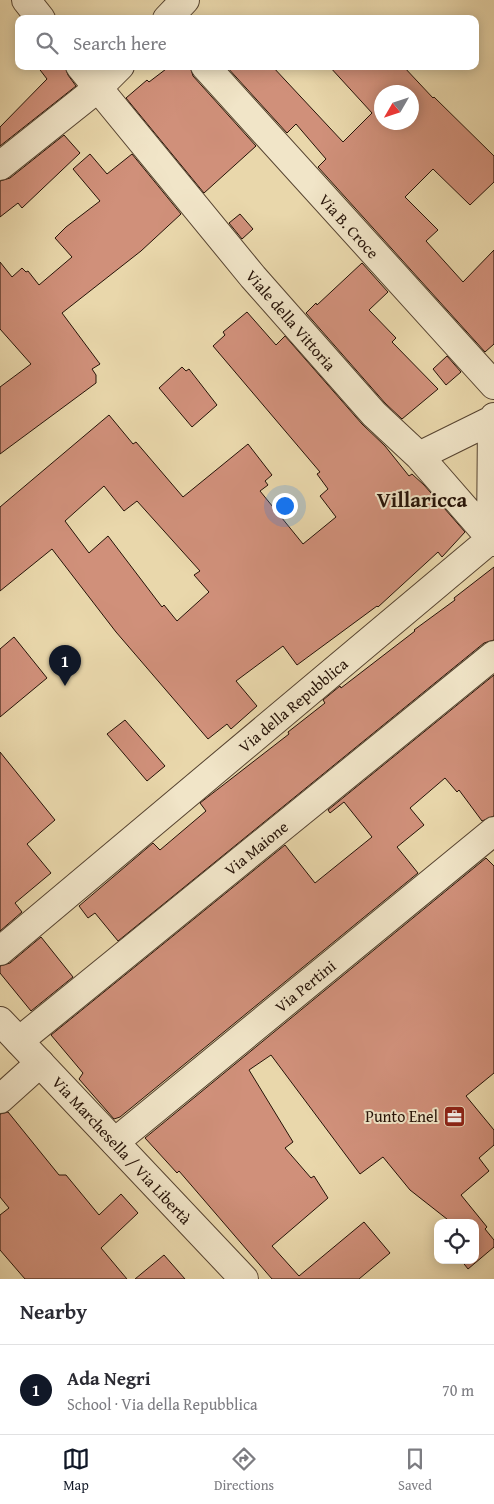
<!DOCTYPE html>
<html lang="en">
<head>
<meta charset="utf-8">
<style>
	:root { --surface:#fff; --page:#f7f7f7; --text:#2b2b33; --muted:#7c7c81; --line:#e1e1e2; --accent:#111827 }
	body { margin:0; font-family:"Gentium Book Plus",serif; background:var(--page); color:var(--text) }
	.controls { position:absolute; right:15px; bottom:15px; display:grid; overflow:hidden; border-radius:10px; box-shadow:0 2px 12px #0003 }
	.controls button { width:45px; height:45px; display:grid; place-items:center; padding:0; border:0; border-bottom:1px solid var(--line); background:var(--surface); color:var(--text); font:25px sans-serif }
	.compass { position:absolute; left:374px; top:85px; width:45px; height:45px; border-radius:50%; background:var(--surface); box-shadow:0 2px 12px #0003; rotate:231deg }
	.you { position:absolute; left:284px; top:505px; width:18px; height:18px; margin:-12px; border:4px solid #fff; border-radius:50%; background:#1a73e8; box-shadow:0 0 0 8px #1a73e833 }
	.badge { display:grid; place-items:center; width:32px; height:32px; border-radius:50%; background:var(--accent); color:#fff; font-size:16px; font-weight:700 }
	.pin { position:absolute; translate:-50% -41px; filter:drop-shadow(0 1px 2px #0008) }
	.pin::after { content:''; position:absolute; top:26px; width:18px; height:15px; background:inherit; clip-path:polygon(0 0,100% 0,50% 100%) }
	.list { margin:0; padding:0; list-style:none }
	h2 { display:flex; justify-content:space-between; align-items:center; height:65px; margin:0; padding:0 20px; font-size:21px }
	h2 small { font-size:16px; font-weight:400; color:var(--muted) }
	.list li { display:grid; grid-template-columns:32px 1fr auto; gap:15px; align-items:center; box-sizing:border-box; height:90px; padding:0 20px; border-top:1px solid var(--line) }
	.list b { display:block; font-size:19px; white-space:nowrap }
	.list p { margin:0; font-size:16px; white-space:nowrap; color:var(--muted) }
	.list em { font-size:16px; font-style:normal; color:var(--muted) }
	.icon { flex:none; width:28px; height:28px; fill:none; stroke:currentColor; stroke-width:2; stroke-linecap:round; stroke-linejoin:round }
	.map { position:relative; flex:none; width:494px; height:1279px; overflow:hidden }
	.search { position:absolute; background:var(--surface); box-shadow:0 2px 12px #0003; left:15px; right:15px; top:15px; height:55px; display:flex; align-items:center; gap:12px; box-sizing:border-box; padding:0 18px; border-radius:10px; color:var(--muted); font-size:19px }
	.sheet { height:155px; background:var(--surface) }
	nav { display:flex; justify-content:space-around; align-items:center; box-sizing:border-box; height:70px; border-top:1px solid var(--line); background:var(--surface); font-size:14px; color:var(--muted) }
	nav a { display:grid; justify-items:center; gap:2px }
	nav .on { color:var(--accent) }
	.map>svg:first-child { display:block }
</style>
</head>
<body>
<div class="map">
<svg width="494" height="1279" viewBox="0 0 494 1279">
	<rect width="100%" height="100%" fill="#e9d7ab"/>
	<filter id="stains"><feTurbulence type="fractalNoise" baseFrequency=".004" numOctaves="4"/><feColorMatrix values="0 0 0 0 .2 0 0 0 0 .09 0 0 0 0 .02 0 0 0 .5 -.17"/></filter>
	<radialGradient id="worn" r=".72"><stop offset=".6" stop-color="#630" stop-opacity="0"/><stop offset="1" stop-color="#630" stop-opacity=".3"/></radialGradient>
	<path fill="#d0907a" stroke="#251207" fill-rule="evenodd" d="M37 66H65L68 75 76 86 0 146V127L47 79Z
		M170 66H190L193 76 256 146 204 193 126 98 147 80 149 82Z
		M226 66H272L343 142 372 113 329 66H403L433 98 434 97 494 156V182L470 205 433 169 405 197 438 230 426 241 463 282 494 250V344L485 352 318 167 326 159 296 124 287 133ZM382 92H412V122H382Z
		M64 135 80 153 22 208 18 203 0 217V181L10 178Z
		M90 154 107 174 132 154 181 214 141 251 62 313 100 364 92 369 96 375V383L0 454V387L31 364 0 329V262L12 277 22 268 26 272 28 271 39 285 72 257 55 238 66 227 100 201 73 169Z
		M240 214 253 229 242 239 229 223Z
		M362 263 388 292 369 310 396 338 392 342 438 389 402 419 385 403 306 313 316 303 317 305Z
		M247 312 276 345 285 336 362 424 385 446 409 476 412 474 424 485 465 532 442 557 438 552 378 607 377 606 297 665 283 646 236 681 257 706 231 729 227 724 208 739 116 632 52 549 0 591V507L109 415 133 444 136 442 183 497 248 444 272 475 265 481 268 485 260 491 303 544 336 517 320 496 328 489 317 474 320 472 213 346 225 335 223 332ZM104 486 124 511 137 501 200 571 194 575 209 592 177 621 164 605 162 607 108 536 89 553 65 521Z
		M447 356 461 372 446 385 433 369Z
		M182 367 186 371 189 369 217 405 192 427 159 388Z
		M494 567V640L484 643 118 941 95 913 88 918 79 906 153 843 160 850 206 811 200 803 289 734 288 732 325 703 323 700 340 686 341 688 415 631 414 630 455 600 454 598Z
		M14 637 47 678 0 717V649Z
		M494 675V816L482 821 459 790 457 792 445 778 410 808 424 825 397 847 418 873 120 1117 114 1119 79 1079 83 1073 51 1035 285 845 315 883 372 837 344 802 330 813 328 810Z
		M125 720 165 766 147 781 107 734Z
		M0 752 55 820 27 844 51 873 15 903 22 912 0 931Z
		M486 858 494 866V1073L466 1096 494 1130V1145L479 1158 489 1171 461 1195 487 1227 485 1229 494 1240V1247L468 1269 461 1260H475V1223H452L410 1190 383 1157 360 1174 271 1055 249 1070 293 1142 285 1148 311 1178 314 1176 328 1198 272 1246 299 1276 364 1222 390 1253 359 1279H272L179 1171 177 1173 145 1138Z
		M41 937 73 977 31 1011 0 973V966L10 963Z
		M8 1112 59 1175H66L99 1215 121 1194 138 1213 101 1248 127 1279H25L0 1250V1215L9 1208 0 1197V1114Z
		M164 1255 185 1279H135Z"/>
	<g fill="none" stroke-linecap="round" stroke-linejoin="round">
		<defs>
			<path id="minor" d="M26 0 41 19
				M167 19 185 0
				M80 66 253 277 374 414 419 456 494 542
				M205 66 494 385
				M0 166 98 88 120 66
				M419 456 492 420
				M0 951 491 539 492 420 494 417
				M19 1041 494 655
				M0 1099 40 1063
				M115 1142 494 831"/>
			<path id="tertiary" d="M0 1021 244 1279"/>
		</defs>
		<use href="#minor" stroke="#564330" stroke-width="30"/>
		<use href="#tertiary" stroke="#564330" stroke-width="30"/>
		<use href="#minor" stroke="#f1e5c8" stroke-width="28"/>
		<use href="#tertiary" stroke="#f1e5c8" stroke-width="28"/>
	</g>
	<defs>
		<symbol id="office-square" viewBox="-11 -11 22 22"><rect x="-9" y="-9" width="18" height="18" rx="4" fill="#8f2418" stroke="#f1e5c8"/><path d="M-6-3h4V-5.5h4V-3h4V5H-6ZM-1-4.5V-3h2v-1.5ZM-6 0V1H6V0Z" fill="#fff"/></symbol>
	</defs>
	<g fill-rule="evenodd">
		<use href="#office-square" x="442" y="1104" width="25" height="25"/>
	</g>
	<g text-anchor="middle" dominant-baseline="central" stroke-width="4" stroke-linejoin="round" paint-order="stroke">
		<g font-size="16" fill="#251207" stroke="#f1e5c8">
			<text transform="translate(349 226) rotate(48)">Via B. Croce</text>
			<text transform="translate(291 320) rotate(49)">Viale della Vittoria</text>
			<text transform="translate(293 705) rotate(-40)">Via della Repubblica</text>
			<text transform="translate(256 848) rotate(-39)">Via Maione</text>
			<text transform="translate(305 986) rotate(-39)">Via Pertini</text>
			<text transform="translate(122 1150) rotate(47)">Via Marchesella / Via Libertà</text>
		</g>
		<g font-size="16" fill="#251207" stroke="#f1e5c8" text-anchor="end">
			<text x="438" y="1116">Punto Enel</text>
		</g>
		<g font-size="21" font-weight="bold" fill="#251207" stroke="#f1e5c8">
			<text x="422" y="499">Villaricca</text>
		</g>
	</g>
	<rect width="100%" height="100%" filter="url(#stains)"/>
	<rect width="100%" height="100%" fill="url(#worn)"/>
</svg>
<div class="controls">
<button><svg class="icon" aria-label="locate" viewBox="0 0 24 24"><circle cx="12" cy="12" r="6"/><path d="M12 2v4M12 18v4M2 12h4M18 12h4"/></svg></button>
</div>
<svg class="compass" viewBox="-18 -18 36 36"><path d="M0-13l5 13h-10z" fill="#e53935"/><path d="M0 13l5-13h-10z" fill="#7c7c81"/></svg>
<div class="you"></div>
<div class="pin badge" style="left:65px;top:686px">1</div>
<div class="search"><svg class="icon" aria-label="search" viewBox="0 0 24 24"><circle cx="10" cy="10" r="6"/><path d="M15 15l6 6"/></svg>Search here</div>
</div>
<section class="sheet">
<h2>Nearby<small></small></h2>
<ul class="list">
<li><span class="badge">1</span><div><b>Ada Negri</b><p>School · Via della Repubblica</p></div><em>70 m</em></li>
</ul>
</section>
<nav>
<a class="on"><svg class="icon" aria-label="map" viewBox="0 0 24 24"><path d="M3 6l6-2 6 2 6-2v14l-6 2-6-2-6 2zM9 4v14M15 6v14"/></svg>Map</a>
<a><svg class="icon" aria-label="directions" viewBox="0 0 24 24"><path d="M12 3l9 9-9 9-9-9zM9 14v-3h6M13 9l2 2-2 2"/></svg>Directions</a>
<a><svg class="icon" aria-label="saved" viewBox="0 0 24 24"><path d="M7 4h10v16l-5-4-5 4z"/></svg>Saved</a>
</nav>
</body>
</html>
